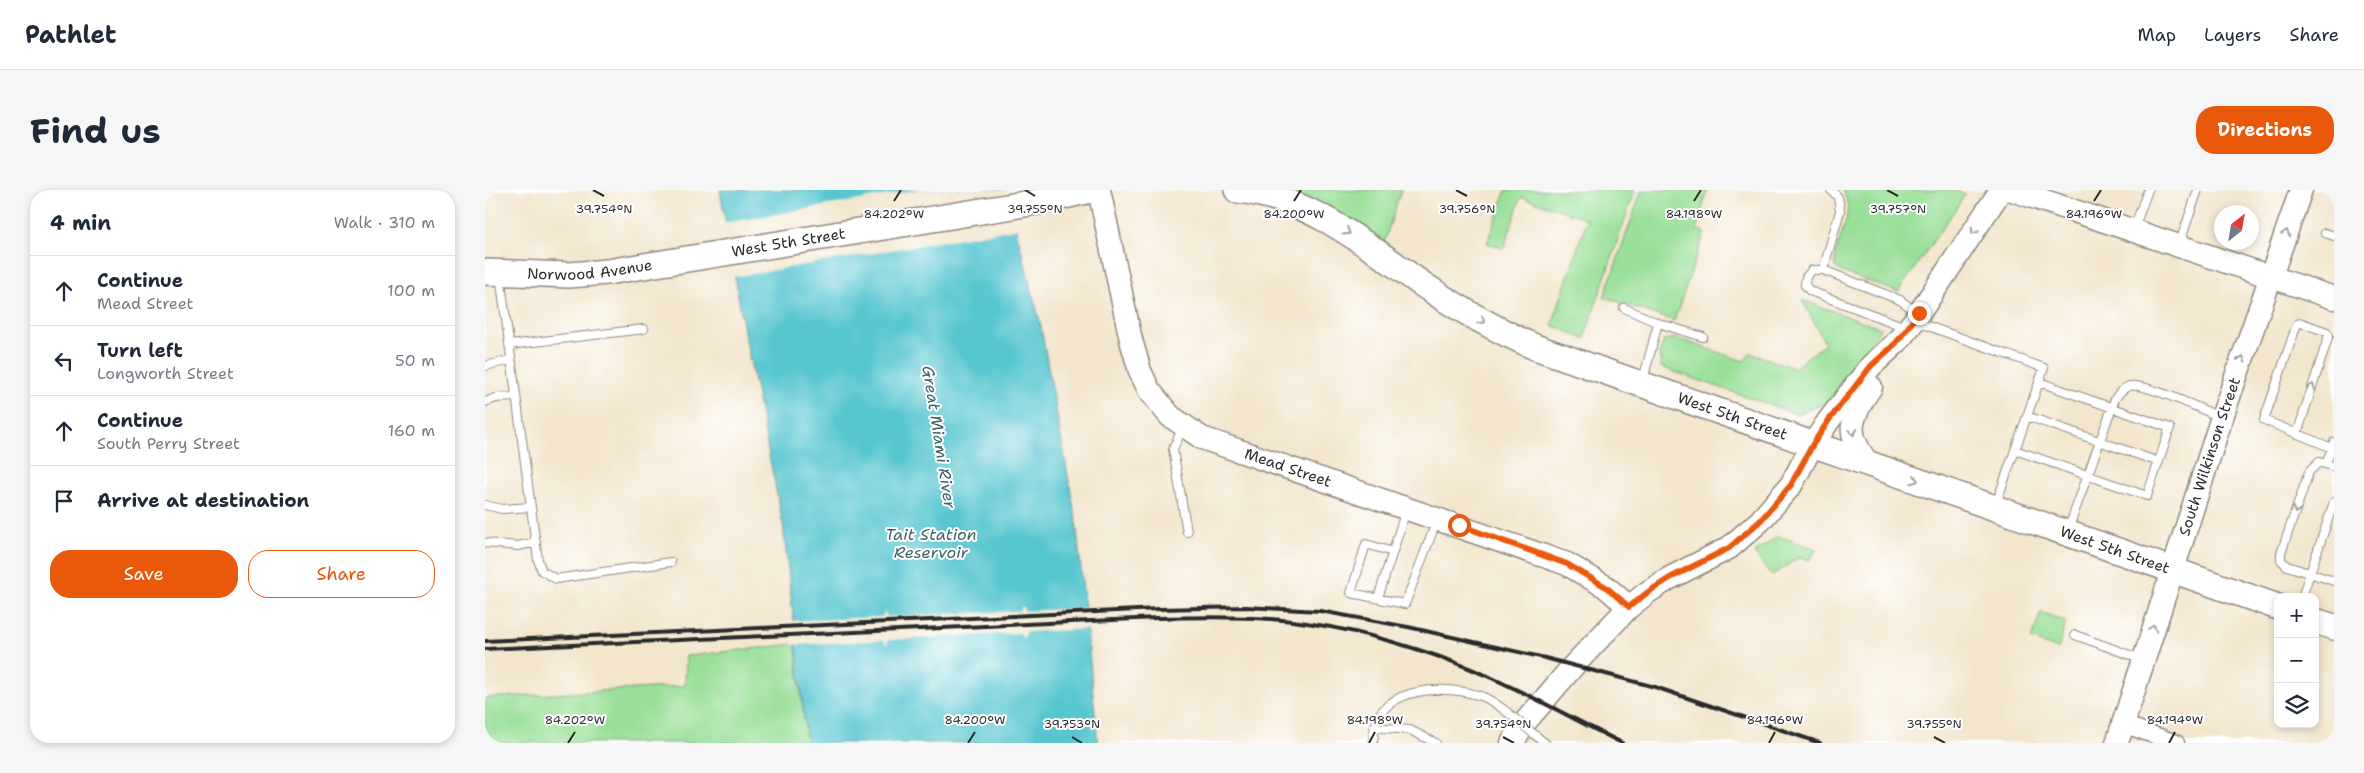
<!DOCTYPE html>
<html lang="en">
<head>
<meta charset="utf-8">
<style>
	:root { --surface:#fff; --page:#f6f6f7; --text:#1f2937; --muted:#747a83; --line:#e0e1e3; --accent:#ea580c }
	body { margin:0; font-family:"Shantell Sans",sans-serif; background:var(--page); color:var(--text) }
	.controls { position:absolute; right:15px; bottom:15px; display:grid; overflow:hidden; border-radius:10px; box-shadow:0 2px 8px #0003 }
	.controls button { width:45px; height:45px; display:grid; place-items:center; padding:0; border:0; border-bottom:1px solid var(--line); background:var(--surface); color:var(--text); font:25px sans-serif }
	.compass { position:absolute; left:1729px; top:15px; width:45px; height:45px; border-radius:50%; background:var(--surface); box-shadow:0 2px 8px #0003; rotate:31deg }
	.stop { position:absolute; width:15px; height:15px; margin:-11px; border:4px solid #ea580c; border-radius:50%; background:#fff }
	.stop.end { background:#ea580c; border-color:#fff; box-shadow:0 1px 5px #0008 }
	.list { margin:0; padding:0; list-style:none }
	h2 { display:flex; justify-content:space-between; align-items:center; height:65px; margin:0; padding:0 20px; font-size:21px }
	h2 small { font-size:16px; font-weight:400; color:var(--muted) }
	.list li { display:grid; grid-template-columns:32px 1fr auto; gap:15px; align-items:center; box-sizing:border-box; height:70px; padding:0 20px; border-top:1px solid var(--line) }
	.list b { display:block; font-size:19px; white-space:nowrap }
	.list p { margin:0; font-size:16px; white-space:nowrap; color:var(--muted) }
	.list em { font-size:16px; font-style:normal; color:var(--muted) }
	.actions { display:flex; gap:10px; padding:15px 20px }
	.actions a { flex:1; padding:11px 0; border:1px solid var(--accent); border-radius:20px; text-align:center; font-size:18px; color:var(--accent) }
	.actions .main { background:var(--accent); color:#fff }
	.icon { flex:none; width:28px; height:28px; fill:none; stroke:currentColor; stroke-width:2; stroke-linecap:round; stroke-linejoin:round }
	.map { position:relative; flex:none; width:1849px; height:553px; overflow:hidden; border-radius:20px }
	header { display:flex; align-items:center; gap:30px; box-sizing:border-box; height:70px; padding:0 25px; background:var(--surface); border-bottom:1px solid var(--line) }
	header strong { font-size:24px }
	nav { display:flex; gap:28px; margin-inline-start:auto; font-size:18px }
	.intro { display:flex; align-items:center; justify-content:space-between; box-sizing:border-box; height:120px; padding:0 30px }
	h1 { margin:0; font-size:35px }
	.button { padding:12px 22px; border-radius:20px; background:var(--accent); color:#fff; font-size:18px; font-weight:700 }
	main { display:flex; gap:30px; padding:0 30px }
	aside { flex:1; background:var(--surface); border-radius:20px; box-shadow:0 2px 8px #0003 }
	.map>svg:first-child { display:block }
</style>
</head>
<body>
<header>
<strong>Pathlet</strong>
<nav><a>Map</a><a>Layers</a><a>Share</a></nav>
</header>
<div class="intro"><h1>Find us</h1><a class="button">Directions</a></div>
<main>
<aside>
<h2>4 min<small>Walk · 310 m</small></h2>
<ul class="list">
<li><svg class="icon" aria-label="ahead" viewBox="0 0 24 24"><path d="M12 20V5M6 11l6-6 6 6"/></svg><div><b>Continue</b><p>Mead Street</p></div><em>100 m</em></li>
<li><svg class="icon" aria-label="left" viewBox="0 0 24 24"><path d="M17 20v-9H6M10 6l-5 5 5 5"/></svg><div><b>Turn left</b><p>Longworth Street</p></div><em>50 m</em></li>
<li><svg class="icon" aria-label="ahead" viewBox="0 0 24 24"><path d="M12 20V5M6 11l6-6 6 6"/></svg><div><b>Continue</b><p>South Perry Street</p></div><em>160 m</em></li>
<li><svg class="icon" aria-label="arrive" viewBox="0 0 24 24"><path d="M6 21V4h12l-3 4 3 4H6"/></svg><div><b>Arrive at destination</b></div></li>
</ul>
<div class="actions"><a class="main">Save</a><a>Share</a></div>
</aside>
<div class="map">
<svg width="1849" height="553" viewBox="0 0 1849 553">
	<rect width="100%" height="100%" fill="#fff"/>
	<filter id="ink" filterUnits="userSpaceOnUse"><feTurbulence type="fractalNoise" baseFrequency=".02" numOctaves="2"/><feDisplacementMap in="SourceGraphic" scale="10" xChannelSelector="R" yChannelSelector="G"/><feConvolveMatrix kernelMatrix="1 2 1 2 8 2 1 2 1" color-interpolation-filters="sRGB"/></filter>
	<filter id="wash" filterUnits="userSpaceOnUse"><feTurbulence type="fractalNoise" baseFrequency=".0096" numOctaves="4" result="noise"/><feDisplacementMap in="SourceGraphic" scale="20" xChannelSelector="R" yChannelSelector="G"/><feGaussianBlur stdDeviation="1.12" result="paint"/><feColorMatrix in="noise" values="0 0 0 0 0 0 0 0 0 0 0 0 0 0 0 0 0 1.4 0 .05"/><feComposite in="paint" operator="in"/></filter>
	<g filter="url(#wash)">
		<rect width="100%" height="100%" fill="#f3e6cd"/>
		<path fill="#99df98" stroke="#628562" d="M794 0H916L898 56Z
			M1021 0H1150L1099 149 1067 135 1102 29 1036 7 1019 58 1002 53Z
			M1157 0H1223L1211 39 1220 42 1189 131 1119 107Z
			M1357 0H1468L1481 4 1413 102 1357 82 1350 77C1347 51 1374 24 1357 0Z
			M1317 110 1396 138 1342 213 1311 224 1176 177 1174 164 1179 150 1191 148 1259 171 1265 163 1309 178 1340 153Z
			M1293 346 1332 359 1325 370 1313 368 1287 386 1269 363Z
			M1556 422 1581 432 1573 459 1546 449Z
			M310 454 322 553H0V508L200 496 201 466Z"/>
		<path fill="#59c6d0" stroke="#42787e" d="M235 0H521L555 132 591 329 613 553H322L298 335 259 141Z"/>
		<path fill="#f3e6cd" d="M433 0H524L534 38 248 87 239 33Z
			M537 416 540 421 602 418 604 439 541 442 539 449 535 443 403 450 402 455 398 450 308 455 305 431 397 427 400 422 402 427 534 421Z"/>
	</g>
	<g filter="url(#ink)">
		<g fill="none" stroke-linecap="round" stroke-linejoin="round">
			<defs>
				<path id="lane" d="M1346 0 1353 7 1355 21 1338 80 1415 110 1433 123
					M1649 38 1663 0
					M1840 43 1849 46
					M1694 55 1713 0
					M1338 80H1327L1321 87 1320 95 1325 101 1420 137
					M15 85 53 370 57 381 71 389 186 372
					M1139 118 1173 133 1158 190
					M1432 132 1559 178 1511 314
					M1173 133 1218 147
					M24 155 159 139
					M0 176 26 170
					M0 212 11 208 31 207
					M1542 226 1674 272
					M698 237 688 259 702 342
					M1812 244 1844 145 1842 142 1817 133 1812 134 1779 230 1847 258
					M1530 260 1662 306 1685 238 1554 192
					M1841 274 1849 252
					M1849 277 1834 272 1824 282 1796 363V370L1802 376 1849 391
					M0 315 17 319 46 317
					M1583 340 1630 209C1634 203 1637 199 1644 196 1659 192 1718 220 1735 227
					M0 353 33 356 51 352
					M908 362 881 354 866 403 920 414 952 330
					M1817 407 1849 312
					M893 408 921 320
					M1590 445 1656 469
					M889 537 925 540 951 553
					M1050 545 1060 553
					M888 553C889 544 889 535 893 527 912 495 965 496 996 506 1005 509 1014 516 1022 522"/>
				<path id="street" d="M1638 534 1691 553"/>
				<g id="secondary">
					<path id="s1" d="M614 0 646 150 655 181 664 200 685 226 717 248 1082 374 1121 397 1144 417"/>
					<path d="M1527 0 1849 108"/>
					<path d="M1384 274C1359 244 1365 228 1386 197"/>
					<path d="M1027 553 1041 531 1089 475 1144 417 1163 402 1185 388 1244 358 1275 331 1306 295 1328 254 1344 230 1386 176 1411 153 1429 131 1516 0"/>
					<path id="s2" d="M1632 553 1737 227 1816 0"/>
				</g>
				<g id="primary">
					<path id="s3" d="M752 0C822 7 878 52 934 92 970 117 1009 139 1050 157L1793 417"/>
					<path id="s4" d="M0 82 84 85 122 82 552 12 606 0"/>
					<path d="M1830 431 1849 437"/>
				</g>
			</defs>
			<use href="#lane" stroke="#8f887c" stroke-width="10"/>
			<use href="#street" stroke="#8f887c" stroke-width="19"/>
			<use href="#secondary" stroke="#8f887c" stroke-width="25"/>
			<use href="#primary" stroke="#8f887c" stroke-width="28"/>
			<use href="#lane" stroke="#fff" stroke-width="8"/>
			<use href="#street" stroke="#fff" stroke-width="16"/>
			<use href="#secondary" stroke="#fff" stroke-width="22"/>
			<use href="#primary" stroke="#fff" stroke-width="25"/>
			<path stroke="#2b2b2b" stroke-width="4" d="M0 451 674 419 761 417 835 421 923 437 1060 468 1170 497 1335 553
				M0 459 672 428C710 427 748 426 786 429 841 433 900 448 952 466 1016 488 1076 523 1137 553"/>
			<defs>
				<path id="lane-bridge" d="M1022 522 1050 545"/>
			</defs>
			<use href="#lane-bridge" stroke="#8f887c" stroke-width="10" stroke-linecap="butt"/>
			<use href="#lane-bridge" stroke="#fff" stroke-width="8"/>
		</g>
		<defs><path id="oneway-chevron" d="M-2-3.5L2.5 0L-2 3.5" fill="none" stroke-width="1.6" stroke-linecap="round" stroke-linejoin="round" transform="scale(1.25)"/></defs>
		<g stroke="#a0a0a0">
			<use href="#oneway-chevron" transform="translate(1489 41) rotate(123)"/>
			<use href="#oneway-chevron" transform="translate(862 42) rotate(32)"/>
			<use href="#oneway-chevron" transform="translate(1801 43) rotate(-72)"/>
			<use href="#oneway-chevron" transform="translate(997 131) rotate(30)"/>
			<use href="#oneway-chevron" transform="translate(1757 169) rotate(-71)"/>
			<use href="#oneway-chevron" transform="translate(1827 197) rotate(-72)"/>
			<use href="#oneway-chevron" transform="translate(1368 242) rotate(85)"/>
			<use href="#oneway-chevron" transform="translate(1430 290) rotate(19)"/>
			<use href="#oneway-chevron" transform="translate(1811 320) rotate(109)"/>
			<use href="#oneway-chevron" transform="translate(1668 438) rotate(-72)"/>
		</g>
	</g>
	<g fill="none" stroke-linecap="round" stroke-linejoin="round" filter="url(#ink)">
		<path stroke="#ea580c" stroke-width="6" d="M974 335 1082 374 1121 397 1144 417 1163 402 1185 388 1244 358 1275 331 1306 295 1328 254 1344 230 1386 176 1411 153 1434 123"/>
	</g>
	<path fill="none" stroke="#2b2b2b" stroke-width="2" d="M108 0 119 6M540 0 550 6M971 0 982 6M1402 0 1413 6M409 11 416 0M809 11 816 0M1209 11 1216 0M1609 11 1616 0M587 547 597 553M1018 547 1029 553M1449 547 1460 553M83 553 90 542M483 553 490 542M884 553 890 542M1284 553 1290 542M1684 553 1690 542"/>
	<g text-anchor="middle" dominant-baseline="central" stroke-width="4" stroke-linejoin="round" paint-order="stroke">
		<g font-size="15" fill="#2b2b2b" stroke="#fff">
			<text stroke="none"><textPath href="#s4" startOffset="306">West 5th Street</textPath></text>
			<text stroke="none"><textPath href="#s4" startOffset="105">Norwood Avenue</textPath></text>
			<text stroke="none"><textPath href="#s3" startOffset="549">West 5th Street</textPath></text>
			<text stroke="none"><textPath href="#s2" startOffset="301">South Wilkinson Street</textPath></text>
			<text stroke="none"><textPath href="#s1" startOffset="370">Mead Street</textPath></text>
			<text stroke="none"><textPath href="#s3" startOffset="954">West 5th Street</textPath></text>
		</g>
		<g font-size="16" font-style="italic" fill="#3b6165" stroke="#fff">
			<text transform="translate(454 247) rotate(81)">Great Miami River</text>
			<text x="446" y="344">Tait Station<tspan x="446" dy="18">Reservoir</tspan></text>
		</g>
	</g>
	<g font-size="12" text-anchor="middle" fill="#2b2b2b" stroke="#fff" stroke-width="4" stroke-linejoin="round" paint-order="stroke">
		<text x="982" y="23">39.756°N</text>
		<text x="119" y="23">39.754°N</text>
		<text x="550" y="23">39.755°N</text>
		<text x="1413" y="23">39.757°N</text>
		<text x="409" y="28">84.202°W</text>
		<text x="809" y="28">84.200°W</text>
		<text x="1209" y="28">84.198°W</text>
		<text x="1609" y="28">84.196°W</text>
		<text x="90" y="534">84.202°W</text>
		<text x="490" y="534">84.200°W</text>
		<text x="890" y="534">84.198°W</text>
		<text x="1290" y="534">84.196°W</text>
		<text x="1690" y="534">84.194°W</text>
		<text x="587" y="538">39.753°N</text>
		<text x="1018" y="538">39.754°N</text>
		<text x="1449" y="538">39.755°N</text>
	</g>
</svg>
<div class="controls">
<button>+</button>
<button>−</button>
<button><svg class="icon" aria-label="layers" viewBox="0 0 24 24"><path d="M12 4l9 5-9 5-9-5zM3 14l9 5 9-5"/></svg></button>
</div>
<svg class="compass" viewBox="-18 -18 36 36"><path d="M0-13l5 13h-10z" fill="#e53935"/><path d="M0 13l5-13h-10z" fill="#747a83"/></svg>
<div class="stop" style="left:974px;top:335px"></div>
<div class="stop end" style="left:1434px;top:123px"></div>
</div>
</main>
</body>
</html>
